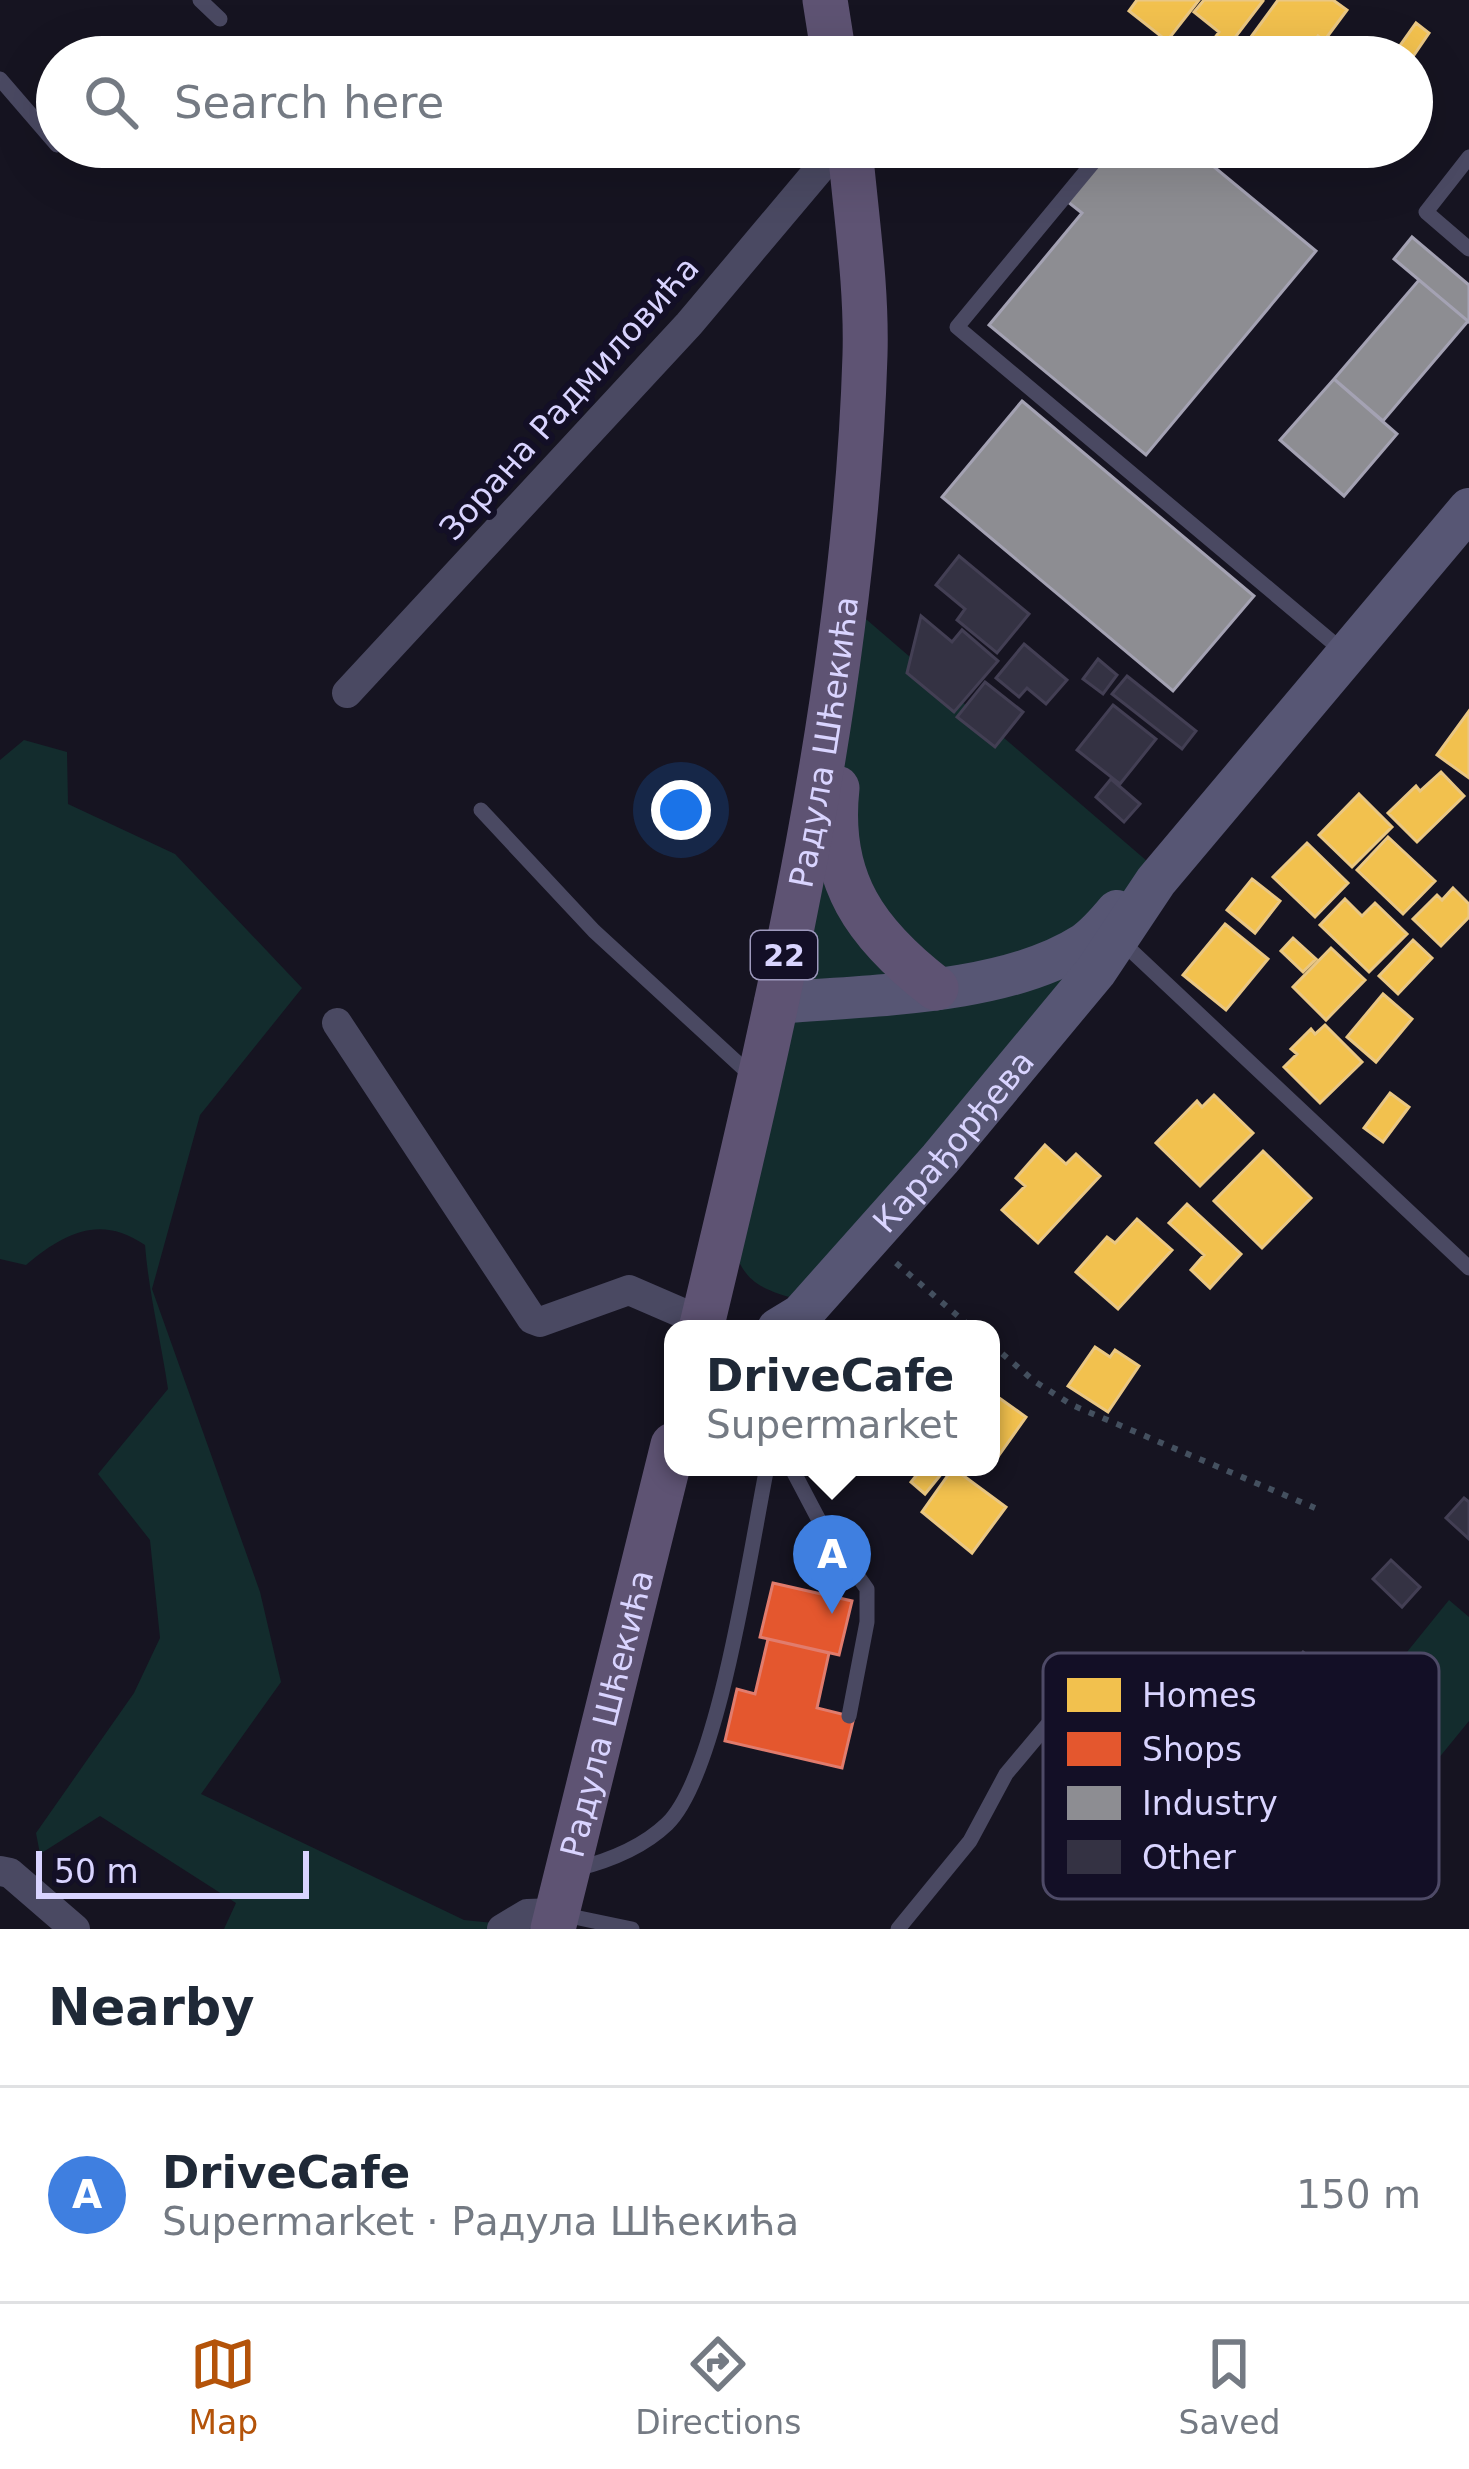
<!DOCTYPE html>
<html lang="en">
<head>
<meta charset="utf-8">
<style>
	:root { --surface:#fff; --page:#f6f6f7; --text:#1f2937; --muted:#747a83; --line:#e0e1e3; --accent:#b45309 }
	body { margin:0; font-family:"DejaVu Sans",sans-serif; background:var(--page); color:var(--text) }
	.scale { position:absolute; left:36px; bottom:30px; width:273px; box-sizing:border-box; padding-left:12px; border:6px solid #d9d4ff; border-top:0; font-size:33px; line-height:42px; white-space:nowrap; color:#d9d4ff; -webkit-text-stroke:9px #130f26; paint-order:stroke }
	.you { position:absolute; left:681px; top:810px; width:42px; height:42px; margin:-30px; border:9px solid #fff; border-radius:50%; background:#1a73e8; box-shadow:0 0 0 18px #1a73e833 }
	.badge { display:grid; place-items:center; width:78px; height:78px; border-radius:50%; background:var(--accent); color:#fff; font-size:39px; font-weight:700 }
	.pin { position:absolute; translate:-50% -99px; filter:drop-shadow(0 3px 6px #0008) }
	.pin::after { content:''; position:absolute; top:63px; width:42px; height:36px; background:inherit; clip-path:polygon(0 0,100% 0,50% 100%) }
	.popup { position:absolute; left:664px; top:1320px; width:336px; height:156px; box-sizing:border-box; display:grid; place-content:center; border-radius:24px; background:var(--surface); filter:drop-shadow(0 3px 9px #0005); font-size:39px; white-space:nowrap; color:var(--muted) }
	.popup b { font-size:45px; color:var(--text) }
	.popup::after { content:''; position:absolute; left:50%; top:100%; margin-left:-24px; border:24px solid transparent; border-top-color:var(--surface) }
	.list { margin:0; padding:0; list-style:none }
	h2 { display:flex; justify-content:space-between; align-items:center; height:156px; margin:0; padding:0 48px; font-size:51px }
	h2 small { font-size:39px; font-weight:400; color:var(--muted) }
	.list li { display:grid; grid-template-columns:78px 1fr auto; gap:36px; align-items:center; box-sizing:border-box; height:216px; padding:0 48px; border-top:3px solid var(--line) }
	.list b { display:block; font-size:45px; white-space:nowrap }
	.list p { margin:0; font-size:39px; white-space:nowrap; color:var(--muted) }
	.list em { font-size:39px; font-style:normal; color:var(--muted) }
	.icon { flex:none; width:66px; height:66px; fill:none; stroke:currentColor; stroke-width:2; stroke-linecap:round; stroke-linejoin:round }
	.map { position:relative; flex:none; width:1469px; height:1929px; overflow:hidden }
	.search { position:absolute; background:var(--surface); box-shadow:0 12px 48px #0002; left:36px; right:36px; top:36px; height:132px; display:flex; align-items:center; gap:30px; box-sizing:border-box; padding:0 42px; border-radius:66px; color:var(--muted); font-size:45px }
	.sheet { height:372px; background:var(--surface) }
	nav { display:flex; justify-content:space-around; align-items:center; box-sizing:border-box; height:168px; border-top:3px solid var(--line); background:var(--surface); font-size:33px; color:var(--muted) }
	nav a { display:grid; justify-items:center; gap:6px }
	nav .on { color:var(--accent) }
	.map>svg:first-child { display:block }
</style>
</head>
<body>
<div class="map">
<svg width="1469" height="1929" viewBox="0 0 1469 1929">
	<rect width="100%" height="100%" fill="#161421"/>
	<path fill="#132c2d" d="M845 601 1162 874 1120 940 789 1297C742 1283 742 1270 725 1227Z
		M24 740 67 752 68 804 175 854 302 988 200 1115 152 1289 260 1592 281 1682 201 1794 464 1920 552 1929H224L236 1903 100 1816 40 1854 36 1833 134 1693 160 1638 150 1540 98 1474 168 1389C161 1340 149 1295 145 1245 100 1214 64 1233 26 1265L0 1259V760Z
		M1449 1600 1469 1617V1721L1411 1792 1340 1735Z"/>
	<path fill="#f2c14e" stroke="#eac783" stroke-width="3" d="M1137 0H1199L1167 41 1129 11Z
		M1204 0H1262L1263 1 1227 48 1214 39 1219 32 1194 12Z
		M1278 0H1333L1347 10 1324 41 1318 36 1303 57 1285 47 1278 57H1269L1248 41Z
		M1416 23 1429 33 1412 58 1392 57Z
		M1469 711V778L1437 755Z
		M1441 772 1464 796 1417 842 1388 813 1416 786 1420 791Z
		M1359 794 1392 827 1352 867 1319 835Z
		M1388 837 1435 881 1403 914 1357 870Z
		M1307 843 1348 883 1315 917 1273 877Z
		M1252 879 1280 901 1255 933 1227 910Z
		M1453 888 1469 904V917L1441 946 1413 919 1437 895 1442 900Z
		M1345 899 1362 916 1375 903 1407 934 1369 972 1320 925Z
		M1225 924 1268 959 1226 1010 1183 975Z
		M1293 938 1316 959 1303 972 1281 951Z
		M1413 940 1432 958 1398 994 1379 976Z
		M1331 948 1365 980 1326 1020 1293 987Z
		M1383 994 1412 1019 1376 1062 1347 1037Z
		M1325 1025 1362 1062 1320 1103 1284 1067 1297 1054 1291 1049 1311 1029 1315 1034Z
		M1390 1093 1409 1107 1383 1142 1364 1128Z
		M1214 1095 1253 1133 1200 1186 1156 1143 1197 1101 1202 1107Z
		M1045 1145 1066 1164 1076 1154 1100 1176 1038 1243 1002 1210 1025 1186 1016 1178Z
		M1263 1151 1311 1198 1262 1248 1214 1201Z
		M1187 1204 1241 1254 1210 1288 1191 1270 1204 1255 1169 1223Z
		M1137 1219 1172 1250 1118 1309 1076 1272 1107 1237 1115 1243Z
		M1095 1347 1110 1357 1115 1350 1139 1366 1108 1412 1068 1386Z
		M995 1395 1026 1417 997 1458 991 1454V1401Z
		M923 1467H947L925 1494 911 1482Z
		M953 1468 1006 1507 972 1553 922 1512Z"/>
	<path fill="#e4572e" stroke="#e17c6d" stroke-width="3" d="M773 1583 852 1601 839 1655 760 1637Z
		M768 1639 829 1653 817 1708 854 1717 842 1768 725 1741 737 1689 755 1694Z"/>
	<path fill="#8d8d92" stroke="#a4a2b3" stroke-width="3" d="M1113 147H1190L1316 251 1146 455 989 325 1082 213 1068 202Z
		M1412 237 1469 285V322L1394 259Z
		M1419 280 1468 321 1383 421 1334 379Z
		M1334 379 1397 434 1344 496 1280 440Z
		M1022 401 1254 596 1173 691 942 497Z"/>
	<path fill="#343243" stroke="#433f54" stroke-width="3" d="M959 556 1029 614 997 653 957 620 965 609 936 585Z
		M921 616 952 642 962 630 998 661 954 712 907 673Z
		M1024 644 1067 680 1046 704 1027 688 1019 697 996 678Z
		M1098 659 1117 675 1103 694 1083 679Z
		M1127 676 1196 731 1182 749 1112 694Z
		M985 682 1023 712 995 747 957 717Z
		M1113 705 1156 739 1120 784 1077 750Z
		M1111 779 1140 804 1124 822 1096 797Z
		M1464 1498 1469 1502V1539L1446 1518Z
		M1391 1560 1420 1587 1402 1607 1373 1579Z
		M1303 1652 1334 1676 1300 1719 1269 1695Z"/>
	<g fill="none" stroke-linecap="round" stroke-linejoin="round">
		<path stroke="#44505f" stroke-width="6" stroke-dasharray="6 9" stroke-linecap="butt" d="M896 1263 973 1329
			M991 1344 1034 1381 1072 1405 1315 1508"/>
		<path stroke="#4a4962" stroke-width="15" d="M200 0 220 19
			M0 79 57 145
			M1106 147 957 327 1344 652
			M1469 157 1426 212 1469 249
			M481 810 594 931 755 1079
			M1122 942 1469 1268
			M791 1467 821 1524 867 1589V1622L849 1716
			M576 1869C608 1861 643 1847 667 1824 719 1774 751 1545 767 1467
			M560 1914 632 1929
			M898 1929 970 1841 1006 1774 1074 1693 1105 1668 1133 1663 1174 1684 1428 1891"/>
		<path stroke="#4a4962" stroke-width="30" d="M347 693 689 324 838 147
			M337 1023 532 1319 540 1322 629 1290 703 1322
			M0 1871 10 1873 75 1929
			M502 1929 527 1914 557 1913"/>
		<g stroke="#575674" stroke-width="42">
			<path d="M775 1003C869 995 1004 995 1084 944 1097 935 1107 923 1117 911"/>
			<path id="s1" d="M778 1329 801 1315 940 1159 1096 971 1156 881 1469 509"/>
		</g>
		<g stroke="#5e5373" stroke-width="45">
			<path d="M825 0 834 57"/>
			<path d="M837 788C827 880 866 934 936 988"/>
			<path id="s2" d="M701 1329C777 1012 855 682 865 355 867 286 856 216 850 147"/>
			<path id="s3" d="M553 1929 673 1445"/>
		</g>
	</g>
	<g text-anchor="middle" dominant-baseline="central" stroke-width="12" stroke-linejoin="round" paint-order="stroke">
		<rect fill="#130f26" stroke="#9e99be" stroke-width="3" x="751" y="931" width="66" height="48" rx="9"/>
		<g font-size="30" font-weight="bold" fill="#d9d4ff">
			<text x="784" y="955">22</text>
		</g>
		<g font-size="33" fill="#d9d4ff" stroke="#130f26">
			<text transform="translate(569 398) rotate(-48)">Зорана Радмиловића</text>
			<text stroke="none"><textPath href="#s2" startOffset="600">Радула Шћекића</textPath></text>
			<text stroke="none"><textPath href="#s1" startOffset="258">Карађорђева</textPath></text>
			<text stroke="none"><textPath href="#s3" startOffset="222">Радула Шћекића</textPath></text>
		</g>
	</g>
	<rect x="1043" y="1653" width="396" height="246" rx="18" fill="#130f26" stroke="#4e4a67" stroke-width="3"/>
	<rect x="1067" y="1678" width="54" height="34" fill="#f2c14e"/>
	<rect x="1067" y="1732" width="54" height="34" fill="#e4572e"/>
	<rect x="1067" y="1786" width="54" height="34" fill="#8d8d92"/>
	<rect x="1067" y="1840" width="54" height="34" fill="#343243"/>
	<g font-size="33" fill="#d9d4ff">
		<text x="1142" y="1707">Homes</text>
		<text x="1142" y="1761">Shops</text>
		<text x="1142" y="1815">Industry</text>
		<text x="1142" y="1869">Other</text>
	</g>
</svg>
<div class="scale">50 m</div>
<div class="you"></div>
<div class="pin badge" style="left:832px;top:1614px;background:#3f7fe0">A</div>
<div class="popup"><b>DriveCafe</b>Supermarket</div>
<div class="search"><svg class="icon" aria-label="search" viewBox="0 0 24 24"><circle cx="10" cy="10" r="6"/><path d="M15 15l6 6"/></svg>Search here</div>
</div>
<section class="sheet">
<h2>Nearby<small></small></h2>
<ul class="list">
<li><span class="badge" style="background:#3f7fe0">A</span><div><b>DriveCafe</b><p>Supermarket · Радула Шћекића</p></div><em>150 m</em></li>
</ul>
</section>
<nav>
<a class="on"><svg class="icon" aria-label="map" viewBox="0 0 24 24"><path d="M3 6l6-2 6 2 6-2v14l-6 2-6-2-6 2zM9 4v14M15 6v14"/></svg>Map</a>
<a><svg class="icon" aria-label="directions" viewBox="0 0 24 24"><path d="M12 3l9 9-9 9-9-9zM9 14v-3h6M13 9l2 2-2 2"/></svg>Directions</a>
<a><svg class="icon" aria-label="saved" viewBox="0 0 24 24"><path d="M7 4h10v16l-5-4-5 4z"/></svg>Saved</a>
</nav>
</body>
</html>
